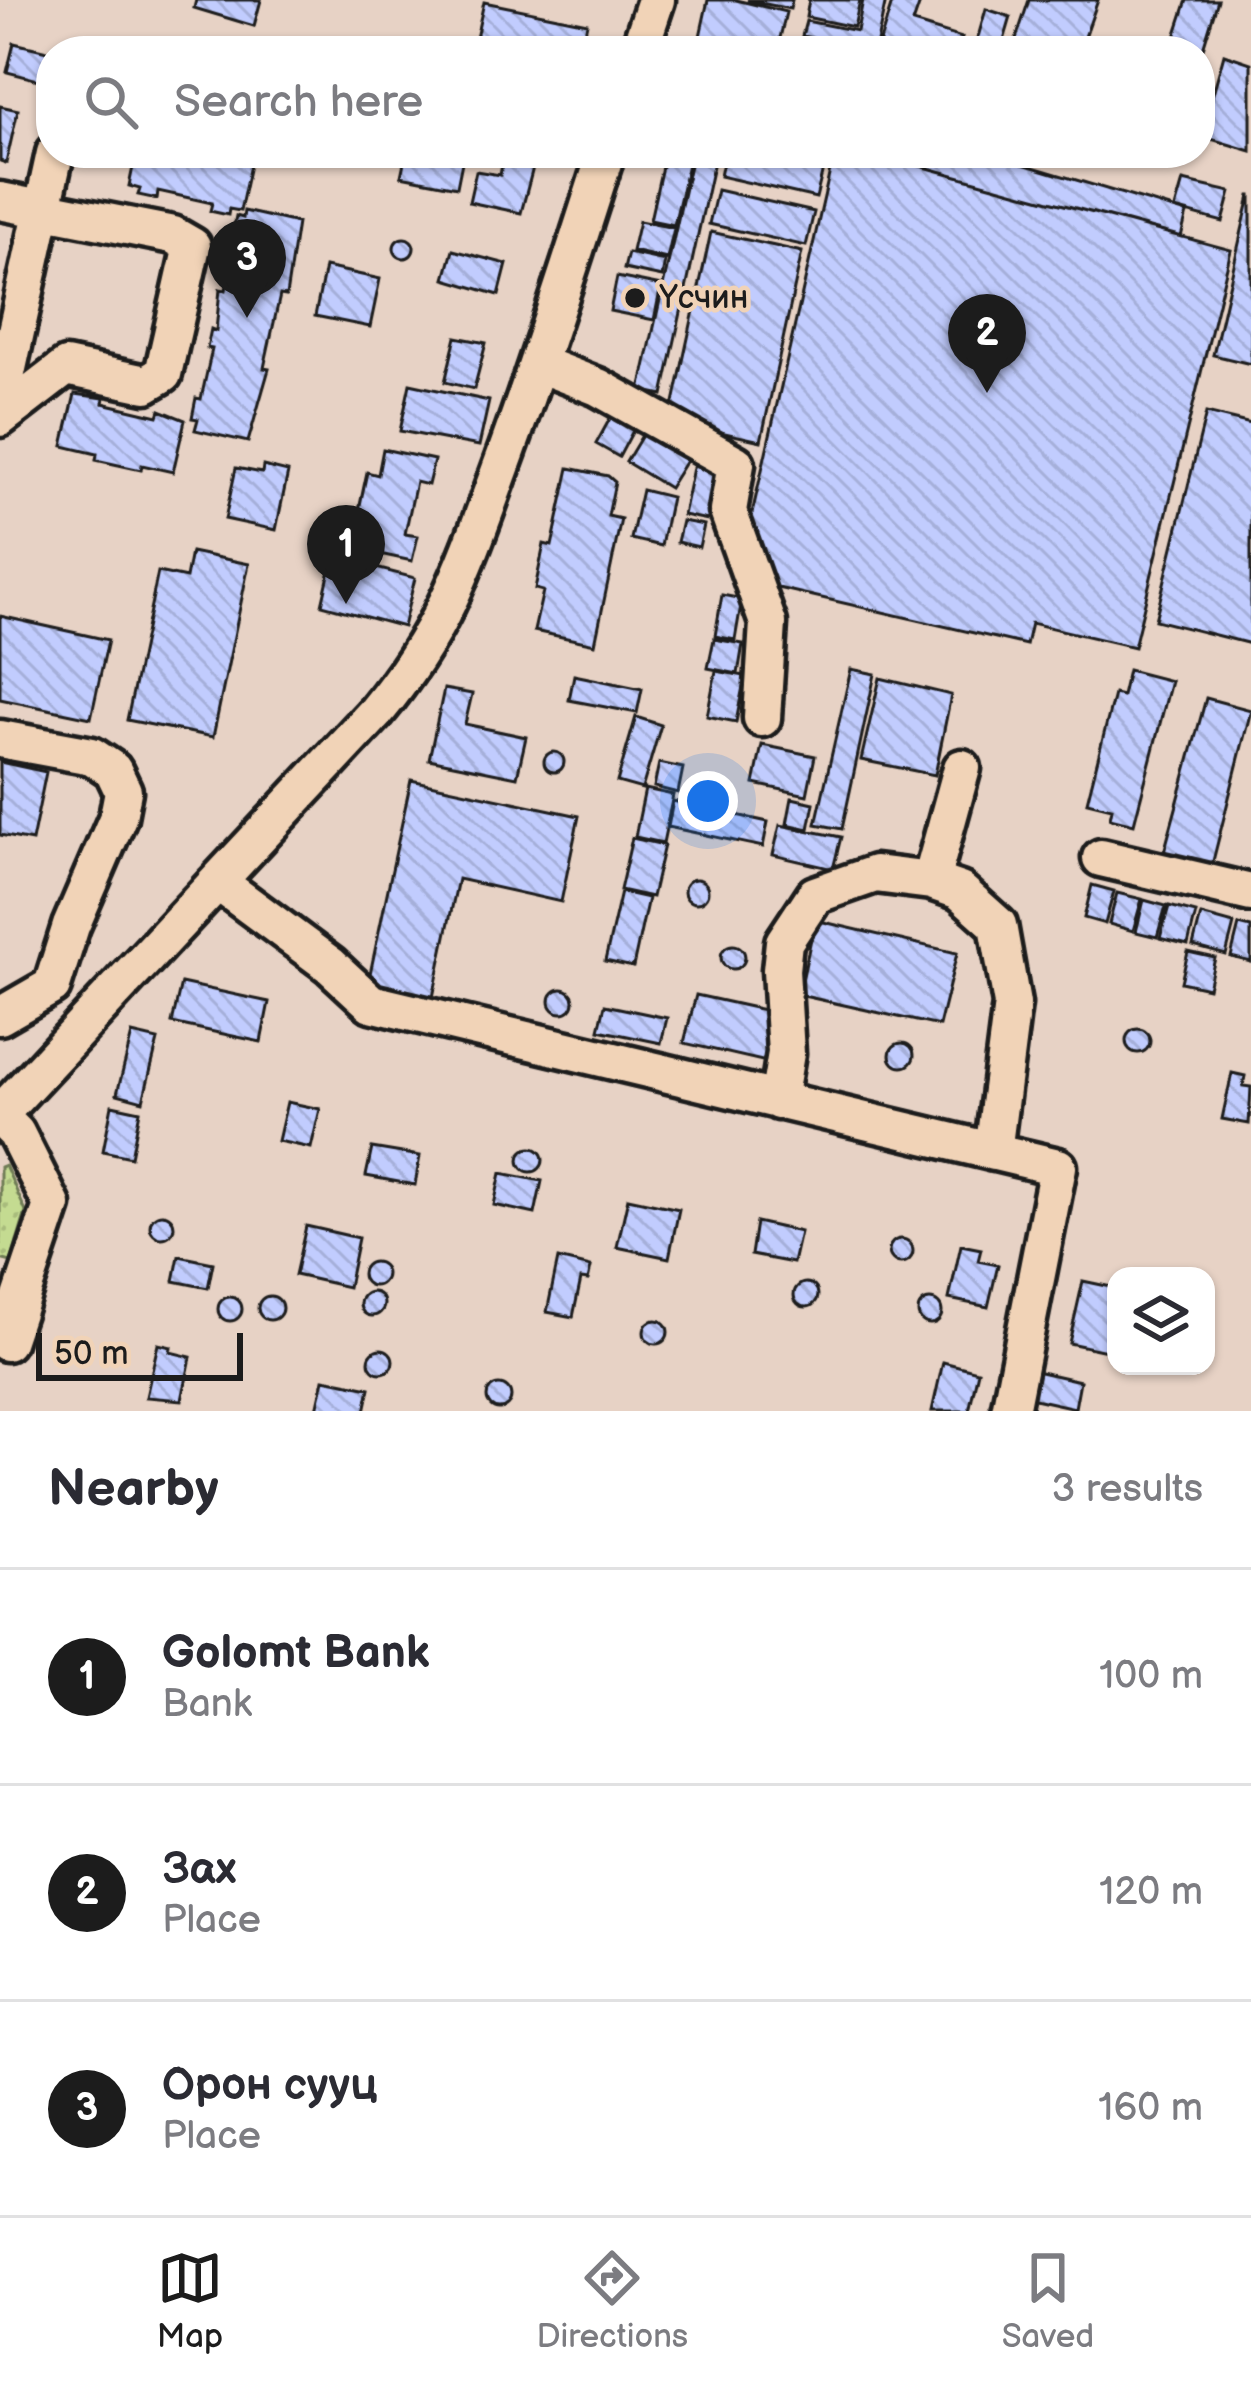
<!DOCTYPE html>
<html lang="en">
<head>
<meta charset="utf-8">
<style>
	:root { --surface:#fff; --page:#f7f7f7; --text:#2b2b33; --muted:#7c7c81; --line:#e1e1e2; --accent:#1c1c1c }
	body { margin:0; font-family:"Balsamiq Sans",sans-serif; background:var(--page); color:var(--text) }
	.controls { position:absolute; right:36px; bottom:36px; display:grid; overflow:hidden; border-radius:24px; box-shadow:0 3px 9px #0004 }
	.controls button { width:108px; height:108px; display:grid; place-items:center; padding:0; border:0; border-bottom:3px solid var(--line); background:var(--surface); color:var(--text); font:60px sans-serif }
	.scale { position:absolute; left:36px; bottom:30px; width:207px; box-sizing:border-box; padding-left:12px; border:6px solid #1c1c1c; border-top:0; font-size:33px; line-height:42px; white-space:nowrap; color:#1c1c1c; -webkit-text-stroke:9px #f1d3b7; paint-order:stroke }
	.you { position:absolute; left:708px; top:801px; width:42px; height:42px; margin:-30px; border:9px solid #fff; border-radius:50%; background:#1a73e8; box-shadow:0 0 0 18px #1a73e833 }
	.badge { display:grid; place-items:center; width:78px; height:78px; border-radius:50%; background:var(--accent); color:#fff; font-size:39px; font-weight:700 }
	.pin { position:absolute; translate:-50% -99px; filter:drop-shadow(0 3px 6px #0008) }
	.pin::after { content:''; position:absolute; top:63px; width:42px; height:36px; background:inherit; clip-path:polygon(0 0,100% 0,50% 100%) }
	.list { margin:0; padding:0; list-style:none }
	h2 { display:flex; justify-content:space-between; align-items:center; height:156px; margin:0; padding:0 48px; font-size:51px }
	h2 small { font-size:39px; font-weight:400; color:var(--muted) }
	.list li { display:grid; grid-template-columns:78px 1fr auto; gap:36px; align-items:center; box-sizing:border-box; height:216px; padding:0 48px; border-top:3px solid var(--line) }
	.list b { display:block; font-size:45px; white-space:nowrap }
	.list p { margin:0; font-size:39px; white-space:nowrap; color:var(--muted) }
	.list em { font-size:39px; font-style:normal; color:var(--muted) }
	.icon { flex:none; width:66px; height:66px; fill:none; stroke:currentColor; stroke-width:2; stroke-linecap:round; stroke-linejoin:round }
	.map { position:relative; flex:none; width:1251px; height:1411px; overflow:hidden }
	.search { position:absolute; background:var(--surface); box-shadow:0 3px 9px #0004; left:36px; right:36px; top:36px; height:132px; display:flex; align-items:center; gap:30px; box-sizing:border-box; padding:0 42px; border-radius:48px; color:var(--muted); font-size:45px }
	.sheet { height:804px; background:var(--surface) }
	nav { display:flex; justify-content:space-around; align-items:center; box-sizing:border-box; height:168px; border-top:3px solid var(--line); background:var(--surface); font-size:33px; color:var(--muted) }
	nav a { display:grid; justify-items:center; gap:6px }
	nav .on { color:var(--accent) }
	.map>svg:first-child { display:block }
</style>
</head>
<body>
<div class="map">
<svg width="1251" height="1411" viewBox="0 0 1251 1411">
	<defs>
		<pattern id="grass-dots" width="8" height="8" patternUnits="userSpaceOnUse" patternTransform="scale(3)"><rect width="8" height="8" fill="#c4db91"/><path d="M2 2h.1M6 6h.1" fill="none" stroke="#a8bb7c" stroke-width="1.8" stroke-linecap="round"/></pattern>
		<pattern id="building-back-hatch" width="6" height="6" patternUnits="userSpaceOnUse" patternTransform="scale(3)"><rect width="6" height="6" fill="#c1ccfe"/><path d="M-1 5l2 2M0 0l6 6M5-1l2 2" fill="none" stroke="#a5afd9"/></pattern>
	</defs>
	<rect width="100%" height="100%" fill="#e7d2c5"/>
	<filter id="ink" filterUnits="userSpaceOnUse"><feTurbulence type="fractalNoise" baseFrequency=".00833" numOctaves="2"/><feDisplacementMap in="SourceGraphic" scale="24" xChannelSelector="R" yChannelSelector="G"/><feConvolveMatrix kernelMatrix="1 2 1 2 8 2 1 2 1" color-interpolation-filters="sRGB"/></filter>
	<g filter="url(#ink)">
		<path fill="url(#grass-dots)" stroke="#707c56" stroke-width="3" d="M5 1165 26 1212 11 1262 0 1259V1167Z"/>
		<path fill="url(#building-back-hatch)" stroke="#1c1c1c" stroke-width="3" d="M196 0H261L254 26 194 8Z
			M708 0H736L786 12 777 51H745L699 41Z
			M747 0H792L790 9Z
			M809 0H860L854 27 806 17Z
			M863 0H886L875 51 802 36 806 21 857 31Z
			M893 0 910 4 912 0H921L913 23 962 38 958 51H877Z
			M1029 0H1098L1080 51H1012Z
			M1187 0H1218L1201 55 1200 51 1172 46Z
			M484 2 587 23 581 51H509L475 43Z
			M986 9 1011 17 1001 51H974Z
			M14 43 51 52 46 82 7 72Z
			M1224 54 1251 63V151L1201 136Z
			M0 106 18 110 6 163 0 161Z
			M136 153H218L251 160 240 211 229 209 228 215 210 211 212 203 158 191 157 199 138 195 140 189 129 186Z
			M406 153 463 157 457 187 401 176Z
			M498 153H537L535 160Z
			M665 153 690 155 674 225 650 220Z
			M725 153H827L816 198 720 176Z
			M834 153H872L1231 250 1134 647 1031 623 1026 645 765 585 747 536Z
			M873 153H986L1187 213 1181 237Z
			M504 154 535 160 521 213 469 202 476 171 500 175Z
			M692 156 714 161 663 395 640 390Z
			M1183 181 1231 192 1223 222 1175 209Z
			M717 190 814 212 806 246 709 224Z
			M1250 196H1251V364L1213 355Z
			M244 211 297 223 286 296 280 295 264 368 269 369 248 442 195 430 198 419 192 418 196 398 201 399 212 349 207 348 211 329 216 331 220 289 226 290 237 237 232 236 236 216 243 218Z
			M639 221 674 228 667 259 632 251Z
			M711 232 802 252 761 441 670 421Z
			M394 248a10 10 0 1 1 20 0a10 10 0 1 1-20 0Z
			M453 250 507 264 499 295 445 279Z
			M628 253 665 261 662 277 624 269Z
			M325 267 380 279 370 327 315 316Z
			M617 277 661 286 654 320 610 311Z
			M456 337 486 343 474 389 445 382Z
			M410 384 489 401 479 446 400 431Z
			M75 394 104 398 103 403 158 416 160 410 185 420 173 472 142 465 141 470 96 460 97 454 63 446Z
			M613 413 636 425 619 457 596 444Z
			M1206 413 1251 424V644L1155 620Z
			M644 432 687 459 669 488 626 462Z
			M383 449 434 460 428 485 416 482 405 534 418 536 412 561 361 550 367 526 356 524 367 472 378 475Z
			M694 463 718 467 708 520 683 515Z
			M263 466 288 472 276 530 225 519 236 468 262 473Z
			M569 468 608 476 615 482 608 516 621 519 595 644 534 631 543 591 535 589 544 544 552 546Z
			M642 490 671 497 661 546 631 539Z
			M682 521 704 525 699 547 677 542Z
			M191 552 249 564 213 737 127 720 158 572 186 578Z
			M333 557 415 578 403 627 322 605Z
			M722 595 742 599 735 640 715 636Z
			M0 616 108 640 91 718 0 699Z
			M714 639 743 644 738 674 708 668Z
			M851 669 875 674 842 829 816 824Z
			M1128 670 1171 681 1134 824 1110 818 1112 808 1087 802 1114 694 1122 696Z
			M716 671 745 676 736 722 707 716Z
			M574 675 642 689 637 713 569 700Z
			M880 678 951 695 935 775 861 760Z
			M444 689 472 694 465 724 526 737 517 777 429 759Z
			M1206 698 1251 710 1211 869 1163 856Z
			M636 717 661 725 642 789 617 782Z
			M762 745 815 756 807 795 754 784Z
			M544 762a10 10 0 1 1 20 0a10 10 0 1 1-20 0Z
			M0 762 46 772 32 841 0 835Z
			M659 763 683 768 678 793 654 787Z
			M411 780 579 816 561 902 458 879 432 1002 367 988Z
			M645 789 673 795 663 843 635 837Z
			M792 798 814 803 809 829 787 824Z
			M673 801 768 822 763 847 668 827Z
			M780 825 841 837 833 869 773 855Z
			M632 838 664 845 652 897 620 890Z
			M684 891a12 12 0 1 1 24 0a12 12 0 1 1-24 0Z
			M1092 885 1114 891 1105 924 1084 918Z
			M621 892 648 898 633 967 605 961Z
			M1117 893 1142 899 1133 931 1109 924Z
			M1144 900 1166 906 1157 937 1136 932Z
			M1169 906 1196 913 1188 945 1160 938Z
			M1201 915 1234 924 1226 955 1193 946Z
			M815 920 957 953 939 1026 799 995Z
			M1239 925 1251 928V962L1231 957Z
			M721 957a12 12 0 1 1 24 0a12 12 0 1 1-24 0Z
			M1188 952 1215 958 1208 988 1181 982Z
			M181 983 269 1002 261 1042 172 1023Z
			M550 1001a12 12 0 1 1 24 0a12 12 0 1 1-24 0Z
			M696 995 782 1014 771 1063 684 1043Z
			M605 1005 667 1018 661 1043 599 1030Z
			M1126 1041a12 12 0 1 1 24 0a12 12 0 1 1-24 0Z
			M132 1034 158 1040 143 1101 117 1094Z
			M890 1055a12 12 0 1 1 24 0a12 12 0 1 1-24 0Z
			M1232 1073 1245 1076 1243 1086 1251 1087 1249 1124 1222 1119Z
			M287 1102 320 1109 311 1148 278 1141Z
			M112 1105 140 1111 131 1157 103 1151Z
			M372 1148 420 1156 415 1185 366 1176Z
			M519 1160a12 12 0 1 1 24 0a12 12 0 1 1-24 0Z
			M501 1173 542 1181 535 1214 494 1205Z
			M628 1198 679 1209 669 1258 617 1247Z
			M150 1226a12 12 0 1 1 24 0a12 12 0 1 1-24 0Z
			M756 1222 800 1232 793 1263 751 1255Z
			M306 1226 358 1238 348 1287 295 1275Z
			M889 1251a12 12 0 1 1 24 0a12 12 0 1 1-24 0Z
			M961 1245 981 1249 978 1261 998 1265 988 1307 949 1299Z
			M179 1256 213 1263 208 1288 174 1281Z
			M558 1259 591 1267 588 1280 581 1279 573 1317 547 1312Z
			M362 1274a12 12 0 1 1 24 0a12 12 0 1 1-24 0Z
			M1083 1281 1116 1288V1353L1069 1343Z
			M794 1295a12 12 0 1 1 24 0a12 12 0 1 1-24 0Z
			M360 1304a12 12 0 1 1 24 0a12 12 0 1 1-24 0Z
			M258 1308a12 12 0 1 1 24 0a12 12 0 1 1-24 0Z
			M218 1309a12 12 0 1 1 24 0a12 12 0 1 1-24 0Z
			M918 1312a12 12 0 1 1 24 0a12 12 0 1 1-24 0Z
			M644 1332a12 12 0 1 1 24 0a12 12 0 1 1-24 0Z
			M158 1344 171 1347 170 1352 191 1357 182 1400 146 1397Z
			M369 1361a12 12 0 1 1 24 0a12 12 0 1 1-24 0Z
			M943 1362 978 1371 969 1411H932Z
			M1036 1371 1080 1381 1075 1408 1030 1398Z
			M324 1379 370 1388 365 1411 317 1410Z
			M487 1397a12 12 0 1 1 24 0a12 12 0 1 1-24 0Z"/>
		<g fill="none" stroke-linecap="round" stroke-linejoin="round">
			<defs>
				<path id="minor" d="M639 51 656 0
					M0 201 173 235 192 246 163 374 146 384 66 367 0 418
					M539 364 598 387 736 464 728 511 768 623 762 718
					M0 405 55 153
					M0 739 92 756 113 770 123 791 118 817 71 926 52 986 0 1016
					M1101 858 1251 893
					M931 881 962 768
					M218 882 330 965 371 1003 1058 1167 1010 1411
					M778 1101 786 1053 781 970 784 942 815 895 875 874 931 881 960 891 998 925 1012 1004 993 1152
					M0 1114 376 712C447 626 466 562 504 459 541 358 573 256 606 153
					M0 1117 16 1133 52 1205 6 1342"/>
			</defs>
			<use href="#minor" stroke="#1c1c1c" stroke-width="45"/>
			<use href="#minor" stroke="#f1d3b7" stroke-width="36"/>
		</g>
	</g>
	<circle fill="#1c1c1c" stroke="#f1d3b7" stroke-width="4.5" cx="635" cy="298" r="12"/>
	<g text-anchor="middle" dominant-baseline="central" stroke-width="9" stroke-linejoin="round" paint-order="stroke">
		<g font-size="33" fill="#1c1c1c" stroke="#f1d3b7" text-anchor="start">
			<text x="659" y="298">Үсчин</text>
		</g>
	</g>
</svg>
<div class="controls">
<button><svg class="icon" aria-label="layers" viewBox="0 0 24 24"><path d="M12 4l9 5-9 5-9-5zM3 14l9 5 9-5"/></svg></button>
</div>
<div class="scale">50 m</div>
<div class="you"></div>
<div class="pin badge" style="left:346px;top:604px">1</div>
<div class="pin badge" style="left:987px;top:393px">2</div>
<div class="pin badge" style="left:247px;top:318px">3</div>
<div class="search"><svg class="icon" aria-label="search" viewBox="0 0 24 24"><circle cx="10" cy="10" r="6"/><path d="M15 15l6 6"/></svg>Search here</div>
</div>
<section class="sheet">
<h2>Nearby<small>3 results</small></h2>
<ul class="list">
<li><span class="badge">1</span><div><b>Golomt Bank</b><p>Bank</p></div><em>100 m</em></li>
<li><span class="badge">2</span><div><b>Зах</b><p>Place</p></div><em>120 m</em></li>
<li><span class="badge">3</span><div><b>Орон сууц</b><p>Place</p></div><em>160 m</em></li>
</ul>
</section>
<nav>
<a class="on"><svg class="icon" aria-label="map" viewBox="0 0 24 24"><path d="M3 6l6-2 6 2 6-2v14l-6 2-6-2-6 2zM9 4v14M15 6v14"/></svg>Map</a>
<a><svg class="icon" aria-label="directions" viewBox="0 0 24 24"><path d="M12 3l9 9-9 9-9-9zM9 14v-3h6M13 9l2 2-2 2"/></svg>Directions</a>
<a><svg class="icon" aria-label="saved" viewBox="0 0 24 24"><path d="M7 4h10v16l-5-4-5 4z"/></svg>Saved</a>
</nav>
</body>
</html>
